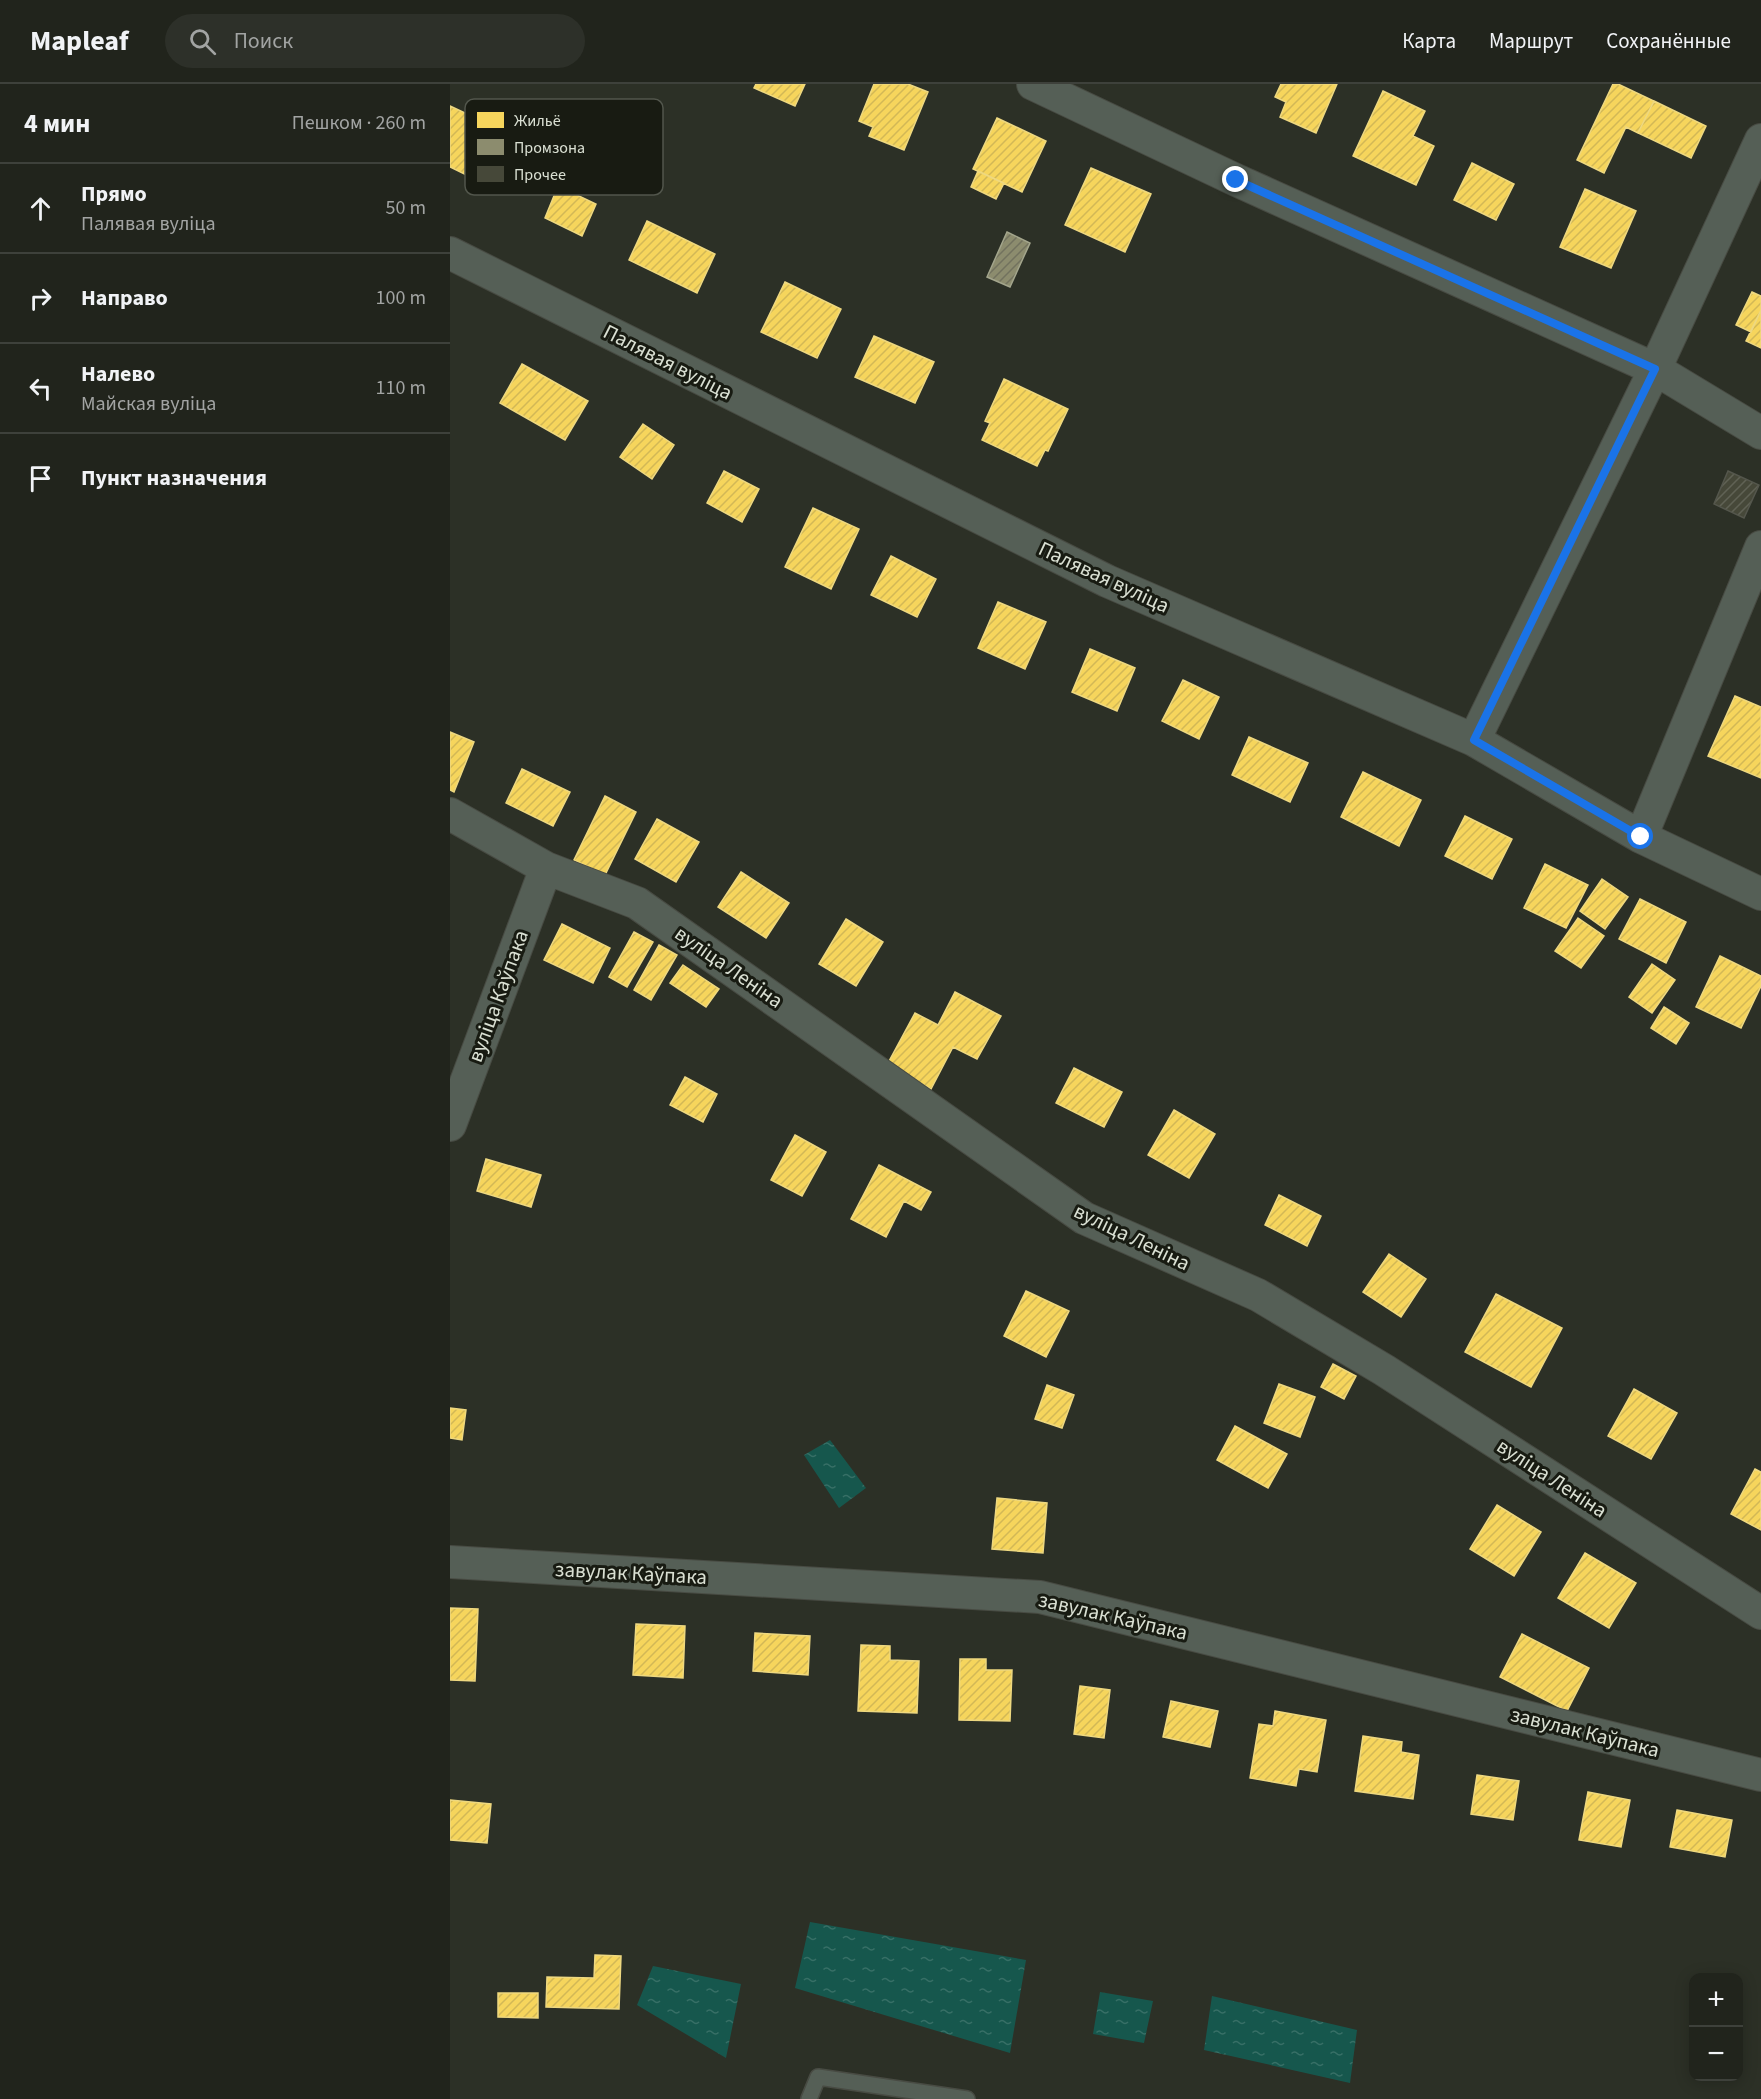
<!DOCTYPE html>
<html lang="ru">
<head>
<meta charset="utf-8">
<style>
	:root { --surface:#21241c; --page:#2d3029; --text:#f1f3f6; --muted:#a2a4a3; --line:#3e413b }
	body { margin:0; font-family:"Source Sans 3",sans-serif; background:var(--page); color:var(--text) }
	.controls { position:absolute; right:18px; bottom:18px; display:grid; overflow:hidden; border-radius:12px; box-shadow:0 3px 15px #0003 }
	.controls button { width:54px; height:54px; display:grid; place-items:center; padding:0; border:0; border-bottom:2px solid var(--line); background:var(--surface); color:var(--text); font:30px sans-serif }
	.stop { position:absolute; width:18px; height:18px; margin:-14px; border:4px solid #1a73e8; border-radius:50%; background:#fff }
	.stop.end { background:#1a73e8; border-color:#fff; box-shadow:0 2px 6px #0008 }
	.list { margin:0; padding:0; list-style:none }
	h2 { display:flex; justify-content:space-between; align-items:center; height:78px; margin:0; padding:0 24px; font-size:26px }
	h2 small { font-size:20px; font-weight:400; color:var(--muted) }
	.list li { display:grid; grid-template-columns:39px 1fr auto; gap:18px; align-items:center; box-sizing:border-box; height:90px; padding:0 24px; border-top:2px solid var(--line) }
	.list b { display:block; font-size:22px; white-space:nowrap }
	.list p { margin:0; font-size:20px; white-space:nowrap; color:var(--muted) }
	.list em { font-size:20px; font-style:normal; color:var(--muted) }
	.icon { flex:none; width:33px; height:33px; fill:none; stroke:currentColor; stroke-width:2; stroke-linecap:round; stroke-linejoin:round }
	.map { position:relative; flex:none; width:1311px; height:2015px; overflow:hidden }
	header { display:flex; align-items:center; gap:36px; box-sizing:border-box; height:84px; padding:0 30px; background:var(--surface); border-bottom:2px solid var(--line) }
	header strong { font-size:28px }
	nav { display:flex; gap:33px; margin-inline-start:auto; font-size:21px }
	.search { width:420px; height:54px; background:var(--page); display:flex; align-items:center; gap:15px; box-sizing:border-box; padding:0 21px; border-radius:33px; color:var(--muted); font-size:22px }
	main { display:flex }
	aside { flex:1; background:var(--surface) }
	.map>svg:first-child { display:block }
</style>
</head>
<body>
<header>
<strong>Mapleaf</strong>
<div class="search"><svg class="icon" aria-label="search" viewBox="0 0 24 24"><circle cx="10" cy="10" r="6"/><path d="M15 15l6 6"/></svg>Поиск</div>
<nav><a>Карта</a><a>Маршрут</a><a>Сохранённые</a></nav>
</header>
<main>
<aside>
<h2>4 мин<small>Пешком · 260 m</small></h2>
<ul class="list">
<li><svg class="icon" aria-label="ahead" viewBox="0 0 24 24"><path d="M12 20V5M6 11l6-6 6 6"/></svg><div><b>Прямо</b><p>Палявая вуліца</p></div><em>50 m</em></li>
<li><svg class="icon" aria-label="right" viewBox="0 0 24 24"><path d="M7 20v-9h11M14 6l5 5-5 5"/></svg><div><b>Направо</b></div><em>100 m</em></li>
<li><svg class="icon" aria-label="left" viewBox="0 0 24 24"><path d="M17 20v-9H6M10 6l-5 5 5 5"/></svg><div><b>Налево</b><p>Майская вуліца</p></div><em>110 m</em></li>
<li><svg class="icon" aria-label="arrive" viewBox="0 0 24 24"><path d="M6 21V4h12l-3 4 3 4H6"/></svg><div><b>Пункт назначения</b></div></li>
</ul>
</aside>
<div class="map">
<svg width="1311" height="2015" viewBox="0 0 1311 2015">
	<defs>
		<pattern id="water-ripples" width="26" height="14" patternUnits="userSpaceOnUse" patternTransform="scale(1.5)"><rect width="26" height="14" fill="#16574d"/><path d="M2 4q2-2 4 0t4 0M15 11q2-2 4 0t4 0" fill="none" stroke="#376f66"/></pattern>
		<pattern id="homes-hatch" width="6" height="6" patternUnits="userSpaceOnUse" patternTransform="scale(1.5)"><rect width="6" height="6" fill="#f6d55c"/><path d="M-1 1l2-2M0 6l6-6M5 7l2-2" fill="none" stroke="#d2b856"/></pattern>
		<pattern id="industry-hatch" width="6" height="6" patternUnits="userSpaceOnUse" patternTransform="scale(1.5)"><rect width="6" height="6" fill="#8c8c6e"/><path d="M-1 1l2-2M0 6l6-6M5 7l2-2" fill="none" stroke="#72725e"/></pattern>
		<pattern id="building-hatch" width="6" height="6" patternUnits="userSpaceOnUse" patternTransform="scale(1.5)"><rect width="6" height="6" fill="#464839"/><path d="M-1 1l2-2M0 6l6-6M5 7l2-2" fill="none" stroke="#606255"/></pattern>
	</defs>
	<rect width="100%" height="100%" fill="#2c3026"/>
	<path fill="url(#water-ripples)" d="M380 1356 416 1404 389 1424 354 1371Z
		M360 1838 576 1876 560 1969 345 1904Z
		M203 1882 291 1900 276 1974 187 1921Z
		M650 1908 703 1917 694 1959 643 1950Z
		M762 1912 907 1946 900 1999 754 1966Z"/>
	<path fill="url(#homes-hatch)" stroke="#eed880" stroke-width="1.5" d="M306 0H355L345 22 304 4Z
		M424 0H458L478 8 454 66 419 52 423 43 409 37Z
		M831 0H887L866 49 830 33 836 18 825 13Z
		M1163 0H1168L1204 17 1188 49 1176 43 1154 89 1127 76Z
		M933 7 975 27 963 52 984 62 966 101 903 72Z
		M1204 17 1256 42 1241 74 1188 49Z
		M0 22 66 53 41 103 0 83Z
		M547 34 596 57 572 108 523 85Z
		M1022 79 1064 100 1046 136 1004 116Z
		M641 84 701 110 675 168 615 141Z
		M528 87 554 99 546 115 521 103Z
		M108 102 146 120 132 152 95 134Z
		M1135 105 1186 127 1161 184 1110 163Z
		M197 137 265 170 247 209 179 176Z
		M335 198 391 225 367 274 311 248Z
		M1302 208 1311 212V226L1301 248 1286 241Z
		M1311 226V264L1296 257Z
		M424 252 484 278 465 319 405 293Z
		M72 280 138 317 115 356 50 319Z
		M554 295 618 325 598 367 595 366 587 382 532 356 540 339 535 337Z
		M193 340 224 361 202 395 170 373Z
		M274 387 309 405 292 438 257 419Z
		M363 424 409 445 381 505 335 483Z
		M441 472 486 495 467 533 421 511Z
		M548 518 596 538 575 585 528 564Z
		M640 565 685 584 667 627 622 608Z
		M733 596 769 613 749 655 712 637Z
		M1285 612 1311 623V694L1258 672Z
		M0 648 24 658 4 708 0 706Z
		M799 653 858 679 840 718 782 691Z
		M72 685 120 708 103 742 56 719Z
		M913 688 971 716 949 762 891 733Z
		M155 712 186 728 155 791 124 776Z
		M1015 732 1062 755 1042 795 995 772Z
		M207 735 249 758 226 798 185 775Z
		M1095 780 1138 801 1116 844 1074 824Z
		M291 788 339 819 316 854 268 823Z
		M1152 795 1178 813 1155 845 1130 827Z
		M1190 815 1236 838 1216 879 1169 855Z
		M1128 834 1154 852 1131 884 1105 867Z
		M396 835 433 858 406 902 369 880Z
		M112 840 160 864 143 899 94 876Z
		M184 848 203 858 177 903 159 893Z
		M209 861 227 871 201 916 184 906Z
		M1270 872 1311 892V902L1291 944 1246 923Z
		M1202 880 1225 896 1202 929 1179 913Z
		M233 881 269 905 256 923 220 899Z
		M505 908 551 932 527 975 503 963 481 1005 437 981 465 929 488 941Z
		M1214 923 1239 939 1226 960 1201 944Z
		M624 984 672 1008 654 1043 606 1019Z
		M235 993 267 1010 253 1038 220 1021Z
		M724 1026 765 1050 739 1094 698 1071Z
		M345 1051 376 1068 352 1112 321 1096Z
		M36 1075 91 1091 81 1123 27 1107Z
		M429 1081 481 1108 471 1126 454 1117 436 1153 401 1135Z
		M829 1111 871 1132 857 1162 815 1141Z
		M939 1170 976 1195 951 1233 913 1208Z
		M576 1207 619 1227 596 1273 554 1252Z
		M1046 1210 1112 1244 1081 1303 1015 1268Z
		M883 1280 906 1292 894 1315 871 1303Z
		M829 1300 865 1313 850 1353 814 1339Z
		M597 1301 624 1311 612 1344 585 1335Z
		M1184 1305 1227 1329 1201 1375 1158 1352Z
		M0 1324 16 1326 12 1356 0 1354Z
		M785 1342 837 1370 818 1404 767 1376Z
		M1305 1385 1311 1388V1446L1281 1430Z
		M547 1414 597 1419 593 1469 542 1465Z
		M1047 1421 1091 1448 1064 1492 1020 1465Z
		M1135 1469 1186 1499 1159 1544 1108 1514Z
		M0 1524 28 1525 25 1597 0 1596Z
		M186 1540 235 1542 233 1594 183 1591Z
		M305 1549 360 1552 358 1591 303 1587Z
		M1072 1550 1139 1584 1117 1627 1050 1593Z
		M411 1561 440 1562V1576L469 1577 467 1629 408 1627Z
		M510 1575H536V1586H562L560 1637 509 1636Z
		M630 1602 660 1606 654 1654 624 1650Z
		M721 1617 768 1627 760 1663 713 1653Z
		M825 1627 876 1636 867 1688 849 1685 846 1702 800 1694 809 1640 823 1642Z
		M913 1652 952 1658 951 1668 969 1671 963 1715 905 1707Z
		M1027 1691 1069 1697 1063 1736 1021 1730Z
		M1138 1708 1180 1716 1171 1763 1129 1756Z
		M0 1716 41 1720 37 1759 0 1756Z
		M1227 1726 1282 1736 1275 1773 1220 1763Z
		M145 1871 171 1872 169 1925 96 1923 97 1893 144 1894Z
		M48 1909H88V1934L48 1933Z"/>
	<path fill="url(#industry-hatch)" stroke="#a3a58c" stroke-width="1.5" d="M557 148 580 159 560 203 537 193Z"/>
	<path fill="url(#building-hatch)" stroke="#54564c" stroke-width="1.5" d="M1278 387 1309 401 1294 434 1264 420Z"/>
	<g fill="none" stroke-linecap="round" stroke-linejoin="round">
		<defs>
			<path id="service" d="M359 2015 368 1993 517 2015"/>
			<path id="minor" d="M583 0 786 96 1205 285 1311 349
				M0 169 657 497 1024 656 1191 753 1311 810
				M1024 656 1205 285 1311 56
				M0 730 96 784 187 819 634 1134 808 1211 934 1286 1311 1529
				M1191 753 1311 463
				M0 1041 96 784
				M0 1478 590 1513 1311 1691"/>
		</defs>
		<use href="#service" stroke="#484b43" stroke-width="18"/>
		<use href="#minor" stroke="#484b43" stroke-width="34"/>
		<use href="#service" stroke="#555f56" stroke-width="15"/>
		<use href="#minor" stroke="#555f56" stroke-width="32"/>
	</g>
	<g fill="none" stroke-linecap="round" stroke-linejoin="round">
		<path stroke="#1a73e8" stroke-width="8" d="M786 96 1205 285 1024 656 1191 753"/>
	</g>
	<g text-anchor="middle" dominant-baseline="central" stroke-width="6" stroke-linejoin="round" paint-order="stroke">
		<g font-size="21" fill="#dae0d3" stroke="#181b12">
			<text transform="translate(218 278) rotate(27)">Палявая вуліца</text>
			<text transform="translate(654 493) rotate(25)">Палявая вуліца</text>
			<text transform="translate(279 883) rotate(35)">вуліца Леніна</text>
			<text transform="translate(48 912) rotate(-70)">вуліца Каўпака</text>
			<text transform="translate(682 1153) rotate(26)">вуліца Леніна</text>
			<text transform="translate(1102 1394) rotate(33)">вуліца Леніна</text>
			<text transform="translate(181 1489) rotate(3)">завулак Каўпака</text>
			<text transform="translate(663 1532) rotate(13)">завулак Каўпака</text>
			<text transform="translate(1135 1648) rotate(14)">завулак Каўпака</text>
		</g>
	</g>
	<rect x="15" y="15" width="198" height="96" rx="9" fill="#181b12" stroke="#52564c" stroke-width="1.5"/>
	<rect x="27" y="28" width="27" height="16" fill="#f6d55c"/>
	<rect x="27" y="55" width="27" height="16" fill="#8c8c6e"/>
	<rect x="27" y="82" width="27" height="16" fill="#464839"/>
	<g font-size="16" fill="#dae0d3">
		<text x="64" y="42">Жильё</text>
		<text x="64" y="69">Промзона</text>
		<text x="64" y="96">Прочее</text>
	</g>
</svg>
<div class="controls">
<button>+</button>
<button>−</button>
</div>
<div class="stop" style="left:1191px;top:753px"></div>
<div class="stop end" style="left:786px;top:96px"></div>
</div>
</main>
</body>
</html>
